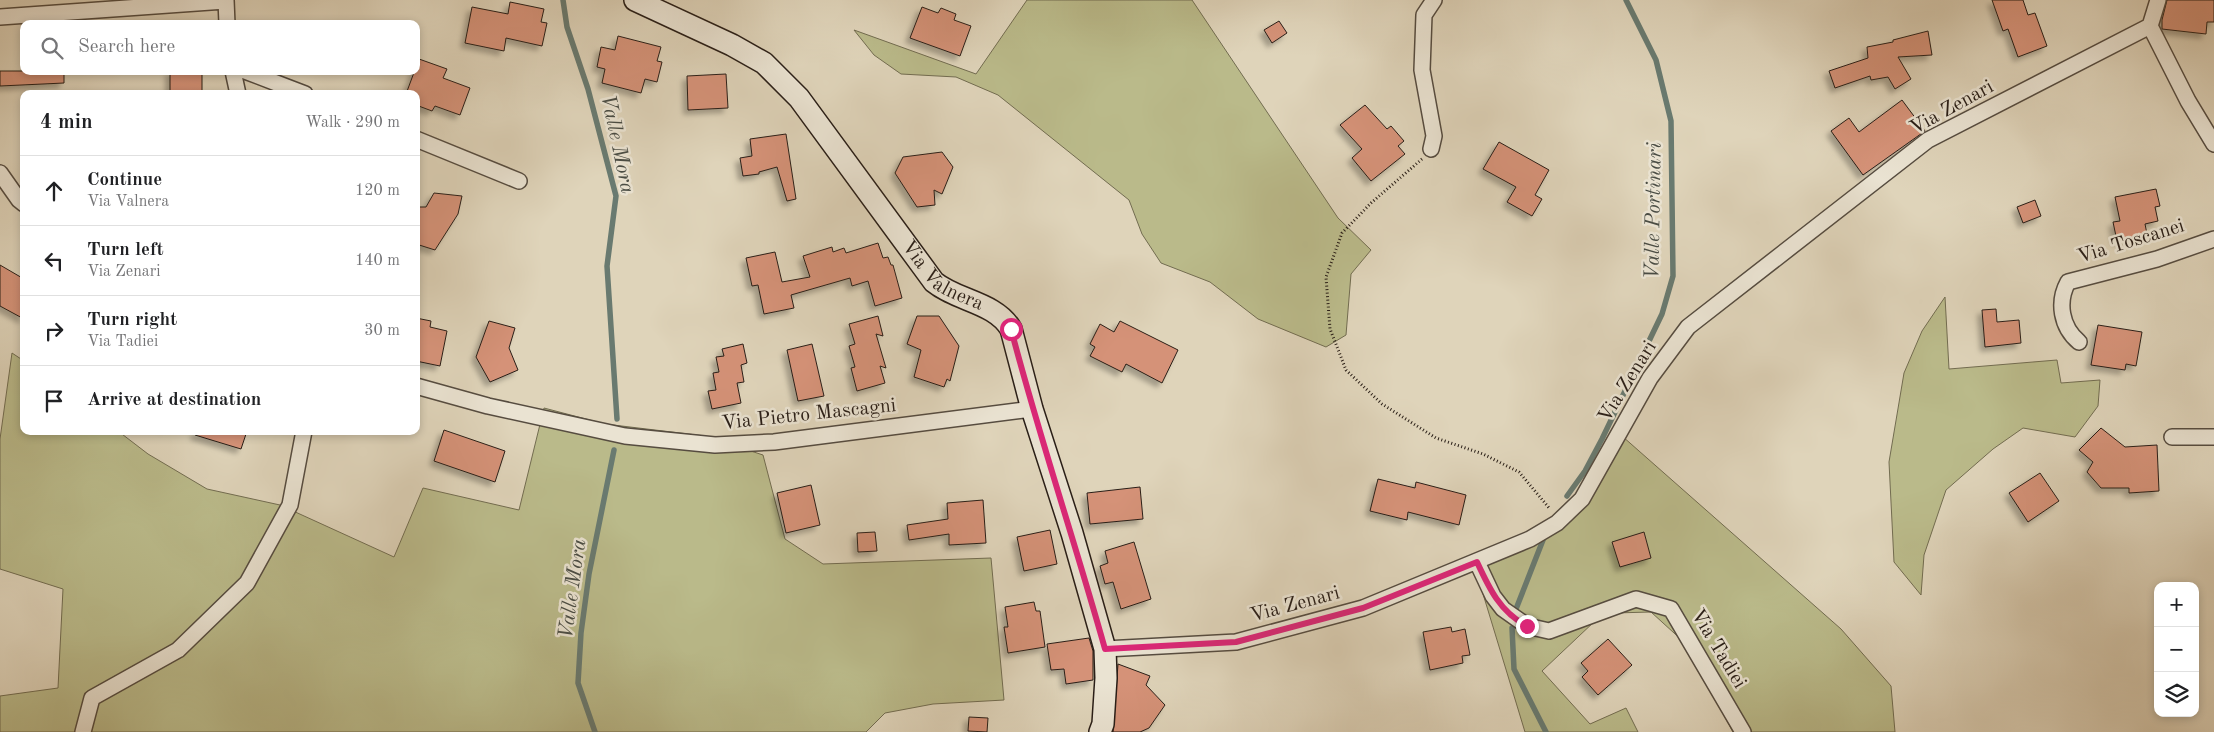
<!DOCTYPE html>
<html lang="en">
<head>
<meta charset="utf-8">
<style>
	:root { --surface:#fff; --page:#f2f2f2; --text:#202124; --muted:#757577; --line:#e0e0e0 }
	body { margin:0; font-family:"Old Standard TT",serif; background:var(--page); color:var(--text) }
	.controls { position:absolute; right:15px; bottom:15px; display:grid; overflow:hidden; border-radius:10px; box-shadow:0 2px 8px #0003 }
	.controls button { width:45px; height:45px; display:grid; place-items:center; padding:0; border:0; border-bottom:1px solid var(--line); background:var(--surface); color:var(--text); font:25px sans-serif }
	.stop { position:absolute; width:15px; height:15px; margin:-11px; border:4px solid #db2777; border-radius:50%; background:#fff }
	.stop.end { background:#db2777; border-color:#fff; box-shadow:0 1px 5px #0008 }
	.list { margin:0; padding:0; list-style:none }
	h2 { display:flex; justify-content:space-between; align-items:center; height:65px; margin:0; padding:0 20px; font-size:21px }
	h2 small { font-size:16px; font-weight:400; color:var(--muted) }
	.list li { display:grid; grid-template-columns:32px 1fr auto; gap:15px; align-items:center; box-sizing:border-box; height:70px; padding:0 20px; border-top:1px solid var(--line) }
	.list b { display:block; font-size:19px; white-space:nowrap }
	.list p { margin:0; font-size:16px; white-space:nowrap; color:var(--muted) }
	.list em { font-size:16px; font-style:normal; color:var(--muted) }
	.icon { flex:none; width:28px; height:28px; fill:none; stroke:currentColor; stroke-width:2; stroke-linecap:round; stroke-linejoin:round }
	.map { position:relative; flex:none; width:2214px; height:732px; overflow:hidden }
	.search { position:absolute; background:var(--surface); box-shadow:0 2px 8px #0003; left:20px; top:20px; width:400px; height:55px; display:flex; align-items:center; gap:12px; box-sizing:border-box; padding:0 18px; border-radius:10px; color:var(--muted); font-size:19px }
	.panel { position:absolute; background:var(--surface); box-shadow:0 2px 8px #0003; left:20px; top:90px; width:400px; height:345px; border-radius:10px }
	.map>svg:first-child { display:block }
</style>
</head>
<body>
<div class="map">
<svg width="2214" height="732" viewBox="0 0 2214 732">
	<defs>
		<filter id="shadow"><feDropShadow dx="-4.5" dy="4.5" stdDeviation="2.5" flood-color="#0004"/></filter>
	</defs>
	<rect width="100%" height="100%" fill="#dfd4ba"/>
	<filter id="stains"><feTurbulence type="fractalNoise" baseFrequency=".004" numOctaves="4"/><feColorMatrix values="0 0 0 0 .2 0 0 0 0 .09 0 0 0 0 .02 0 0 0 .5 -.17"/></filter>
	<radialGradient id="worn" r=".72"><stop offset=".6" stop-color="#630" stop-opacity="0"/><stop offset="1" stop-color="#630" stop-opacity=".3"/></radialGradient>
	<path fill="#baba8a" stroke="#726c50" d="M1027 0H1192L1338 218 1371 250 1351 274 1346 335 1326 347 1258 319 1210 282 1161 263 1142 234 1129 200 998 95 956 77 901 74 874 55 854 30 976 74Z
		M1945 297 1949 369 2057 360 2061 383 2100 380 2098 406 2075 437 2023 428 1993 449 1946 490 1924 555 1921 595 1894 562 1889 462 1904 373 1922 331Z
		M12 353 24 361V431H118L148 454 207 489 280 505 394 557 423 488 519 510 544 408 605 424 705 436 763 455 785 539 823 564 991 558 1004 700 933 704 885 713 866 732H0V696L58 688 63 589 0 569V439Z
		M1622 436 1841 629 1891 686 1895 732H1733L1685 643 1651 612 1614 613 1596 620 1542 671 1590 724 1626 708 1638 732H1525L1473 561 1538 532 1579 495Z"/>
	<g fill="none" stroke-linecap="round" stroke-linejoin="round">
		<path stroke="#697a70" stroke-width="5.5" d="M563 0 567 27 588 89 616 196 607 266 617 419
			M1567 496 1585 471 1602 439 1662 314 1673 276 1671 121 1656 60 1626 0
			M1516 609 1543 540
			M1512 628 1514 669 1546 732
			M595 732 578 683 581 633 589 574 614 450"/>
	</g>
	<path fill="#d59278" stroke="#291e17" filter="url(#shadow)" d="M1992 0H2023L2028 15 2035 13 2047 46 2018 57 2008 29 2003 31Z
		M2167 0H2214V22H2207L2206 34 2162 29V20Z
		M510 2 544 9 541 22 547 23 542 46 506 38 504 51 465 43 472 7 508 14Z
		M922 7 938 13 941 8 956 14 954 20 971 26 960 56 910 38Z
		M1279 21 1287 33 1272 43 1264 30Z
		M1928 31 1932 55 1898 57 1911 79 1895 89 1888 77 1871 80 1870 76 1835 88 1829 71 1868 58 1867 47 1893 42V40Z
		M618 36 661 47 657 61 662 62 657 82 645 79 641 93 602 83 605 69 597 67 601 47 615 50Z
		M419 59 447 69 443 78 470 88 460 115 435 106 432 111 416 105V94H406Z
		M0 71H64V83L0 86Z
		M170 71H202V93H170Z
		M726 74 728 108 688 110 687 76Z
		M1902 100 1925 131 1863 175 1831 131 1849 118 1859 132Z
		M1365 105 1387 129 1391 126 1404 141 1398 146 1405 154 1371 181 1352 158 1362 149 1340 125Z
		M786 134 796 199 787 201 777 167 759 172V174L743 176 740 158 752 156 750 139Z
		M1499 142 1549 170 1535 195 1542 199 1532 216 1507 202 1516 187 1483 169Z
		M942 152 953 167 942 194 934 190 935 205 917 207 895 173 903 157Z
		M2156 189 2160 206 2155 207 2158 221 2145 224 2147 234 2117 241 2113 222 2120 221 2115 197Z
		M434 193 462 196 458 214 435 250 416 244V207H426Z
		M2035 200 2041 216 2023 223 2017 207Z
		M878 243 883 258 888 257 891 265H893L902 298 875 306 868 281 852 286 850 278 791 295 794 308 764 314 758 285 752 286 746 258 775 252 782 282 810 277 803 256 832 247 833 252 844 248 846 253Z
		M0 265 24 279V319L0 306Z
		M1996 309 1997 322 2019 320 2021 343 1985 347 1982 310Z
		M878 316 883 336 876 334 886 368 880 366 885 383 857 391 851 368 855 367 849 346 855 344 849 324Z
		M917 316H939L959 346 950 381 947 379 944 387 914 377 921 350 907 344Z
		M416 318 431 321 430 327 447 331 440 366 416 361Z
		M489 321 515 328 509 348 518 370 490 382 476 357Z
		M1120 321 1178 350 1162 383 1126 364 1122 372 1090 356 1095 347 1090 344 1100 324 1114 332Z
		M2098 325 2142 332 2136 366 2126 364 2125 370 2091 365Z
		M743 344 747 363 741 365 744 382 737 383 741 403 712 409 708 391 716 390 713 373 719 372 716 357 724 356 722 349Z
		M812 344 824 396 798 401 787 350Z
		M2101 428 2125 447 2157 445 2159 491 2129 493V488H2101L2087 472 2093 462 2079 450Z
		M444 430 505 451 495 482 434 461Z
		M196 431H247L241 449 195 435Z
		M2040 473 2059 501 2028 522 2009 493Z
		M1378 479 1415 488 1416 482 1466 495 1459 525 1408 512 1407 520 1370 511Z
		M811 485 820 525 786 533 777 493Z
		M1140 487 1143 519 1090 524 1087 493Z
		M983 500 986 543 949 545V534L909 540 907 525 948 519 947 503Z
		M1050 530 1057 564 1024 571 1017 537Z
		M875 532 877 551 858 552 857 533Z
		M1644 532 1651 558 1620 567 1612 542Z
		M1134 542 1151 599 1121 609 1113 582 1105 584 1100 566 1108 563 1105 551Z
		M1034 602 1036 611H1040L1045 647 1008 653 1004 627H1008L1005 607Z
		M1451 627 1452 632 1465 629 1470 655 1462 656 1463 663 1430 670 1423 632Z
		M1089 638 1093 651V680L1066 684 1064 669 1051 670 1047 644Z
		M1608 639 1632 665 1598 695 1582 677 1588 671 1581 663Z
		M1118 664 1150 676 1146 685 1165 705 1149 728 1140 732H1113Z
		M969 717 988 718 987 732 968 731Z"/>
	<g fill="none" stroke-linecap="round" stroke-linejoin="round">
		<defs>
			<path id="street" d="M226 0 227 24
				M0 17 225 1
				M2150 26 2188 101 2214 144
				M2150 26 2158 0
				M233 71 238 94
				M245 71 305 94
				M416 139 519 181
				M1431 149 1434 136 1422 70 1424 15 1434 0
				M0 173 19 200 24 204
				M2079 342C2061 327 2057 302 2068 282L2157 259 2214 239
				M416 386 488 406 625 436 715 445 774 442 1032 409
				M2172 437H2214
				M1477 562 1493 596 1503 609 1527 626 1549 631 1636 599 1671 609 1743 732
				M1105 649 1236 642 1363 608 1530 539 1557 523 1582 499 1650 378 1688 327 1928 140 2150 26
				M83 732 92 698 178 650 247 583 290 505 304 431"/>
			<g id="secondary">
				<path id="s1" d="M635 0 732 45 764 63 799 98 934 282C957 301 995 302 1011 329L1032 409 1072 533 1105 649 1106 678 1103 724 1100 732"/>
			</g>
		</defs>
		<use href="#street" stroke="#564c40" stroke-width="18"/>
		<use href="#secondary" stroke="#291e17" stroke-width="24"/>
		<path stroke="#291e17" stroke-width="3" stroke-dasharray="1 2.5" stroke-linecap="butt" d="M1422 159 1371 203 1342 233 1326 277 1330 329 1346 370 1382 404 1436 438 1483 454 1519 472 1550 509"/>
		<use href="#street" stroke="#eae3d2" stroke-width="15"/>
		<use href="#secondary" stroke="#eae3d2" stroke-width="21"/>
	</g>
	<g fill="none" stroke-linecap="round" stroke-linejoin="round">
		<path stroke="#db2777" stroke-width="6" d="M1011 329C1039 436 1075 542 1105 649L1236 642 1363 608 1477 562C1489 588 1500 612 1527 626"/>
	</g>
	<g text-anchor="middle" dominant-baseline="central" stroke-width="5" stroke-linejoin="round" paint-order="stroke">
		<g font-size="20" fill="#291e17" stroke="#eae3d2">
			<text transform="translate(1952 108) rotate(-29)">Via Zenari</text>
			<text transform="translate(2131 242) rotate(-17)">Via Toscanei</text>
			<text stroke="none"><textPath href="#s1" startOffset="424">Via Valnera</textPath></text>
			<text transform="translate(1628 382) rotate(-58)">Via Zenari</text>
			<text transform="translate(809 415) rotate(-6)">Via Pietro Mascagni</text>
			<text transform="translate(1295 605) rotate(-15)">Via Zenari</text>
			<text transform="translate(1718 649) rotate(59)">Via Tadiei</text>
		</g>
		<g font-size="21" font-style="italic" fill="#494c44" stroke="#eae3d2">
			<text transform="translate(617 144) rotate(78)">Valle Mora</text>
			<text transform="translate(1654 211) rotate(-89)">Valle Portinari</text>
			<text transform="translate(573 589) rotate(-82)">Valle Mora</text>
		</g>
	</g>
	<rect width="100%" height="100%" filter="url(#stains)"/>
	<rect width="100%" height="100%" fill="url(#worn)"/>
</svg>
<div class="controls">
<button>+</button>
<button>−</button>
<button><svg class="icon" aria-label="layers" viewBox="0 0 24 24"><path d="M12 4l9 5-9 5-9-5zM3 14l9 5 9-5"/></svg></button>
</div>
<div class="stop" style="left:1011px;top:329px"></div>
<div class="stop end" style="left:1527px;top:626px"></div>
<div class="search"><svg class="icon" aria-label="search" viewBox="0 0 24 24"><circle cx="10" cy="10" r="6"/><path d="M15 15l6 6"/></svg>Search here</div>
<section class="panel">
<h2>4 min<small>Walk · 290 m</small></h2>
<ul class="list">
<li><svg class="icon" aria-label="ahead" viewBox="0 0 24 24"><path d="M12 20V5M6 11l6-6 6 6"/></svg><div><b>Continue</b><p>Via Valnera</p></div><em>120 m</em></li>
<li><svg class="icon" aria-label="left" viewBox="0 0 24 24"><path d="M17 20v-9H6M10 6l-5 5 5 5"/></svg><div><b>Turn left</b><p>Via Zenari</p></div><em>140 m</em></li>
<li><svg class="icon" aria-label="right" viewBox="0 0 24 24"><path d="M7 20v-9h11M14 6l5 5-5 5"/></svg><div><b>Turn right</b><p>Via Tadiei</p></div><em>30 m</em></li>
<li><svg class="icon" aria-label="arrive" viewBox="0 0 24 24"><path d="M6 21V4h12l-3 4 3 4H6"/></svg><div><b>Arrive at destination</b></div></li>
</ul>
</section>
</div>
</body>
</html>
